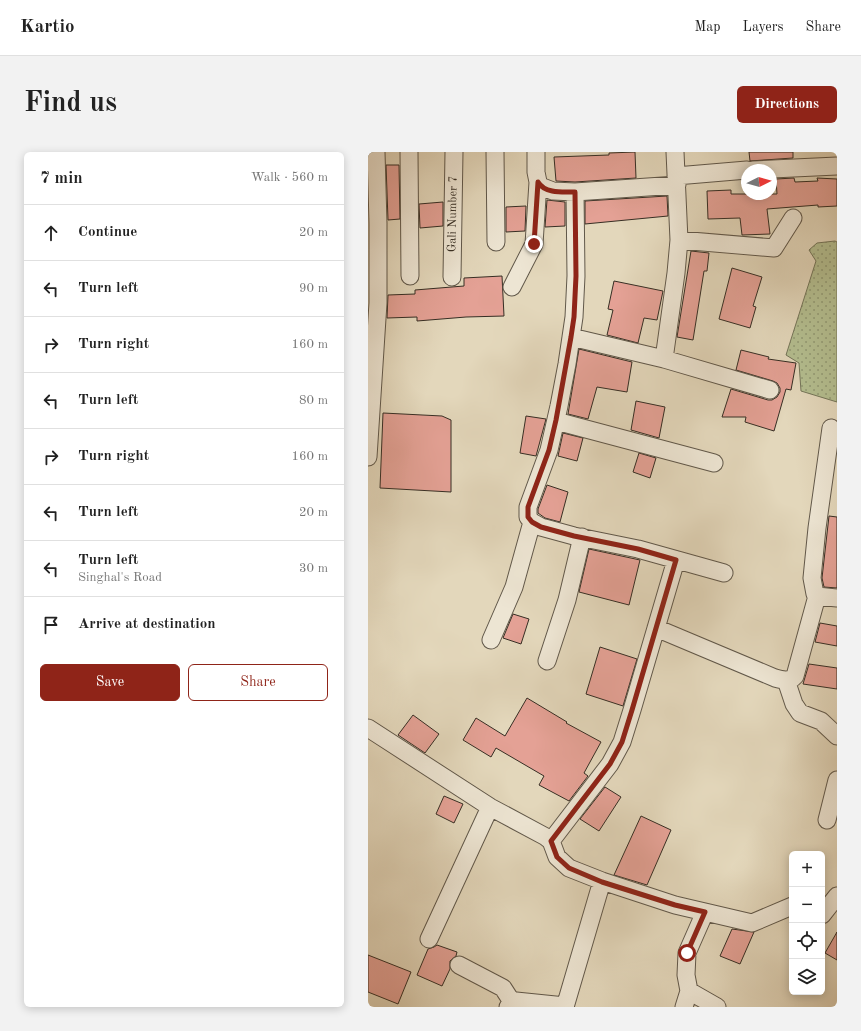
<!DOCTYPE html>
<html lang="en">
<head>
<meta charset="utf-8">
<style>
	:root { --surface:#fff; --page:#f2f2f2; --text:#222; --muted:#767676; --line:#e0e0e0; --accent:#8f2418 }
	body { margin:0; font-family:"Old Standard TT",serif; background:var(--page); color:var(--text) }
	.controls { position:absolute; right:12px; bottom:12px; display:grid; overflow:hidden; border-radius:6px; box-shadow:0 2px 10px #0003 }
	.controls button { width:36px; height:36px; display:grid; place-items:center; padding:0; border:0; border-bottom:1px solid var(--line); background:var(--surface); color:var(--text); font:20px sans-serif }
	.compass { position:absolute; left:373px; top:12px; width:36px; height:36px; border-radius:50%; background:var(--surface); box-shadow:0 2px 10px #0003; rotate:85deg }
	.stop { position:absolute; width:12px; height:12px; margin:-9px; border:3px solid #8f2418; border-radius:50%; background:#fff }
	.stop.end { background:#8f2418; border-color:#fff; box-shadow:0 1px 4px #0008 }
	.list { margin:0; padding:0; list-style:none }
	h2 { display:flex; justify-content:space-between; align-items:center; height:52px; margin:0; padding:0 16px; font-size:17px }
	h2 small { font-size:13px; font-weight:400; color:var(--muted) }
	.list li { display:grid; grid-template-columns:26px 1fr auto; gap:12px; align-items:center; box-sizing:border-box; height:56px; padding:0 16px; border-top:1px solid var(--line) }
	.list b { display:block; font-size:15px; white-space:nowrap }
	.list p { margin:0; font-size:13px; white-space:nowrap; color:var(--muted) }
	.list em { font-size:13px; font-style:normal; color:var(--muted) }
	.actions { display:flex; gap:8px; padding:12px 16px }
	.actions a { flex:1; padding:9px 0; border:1px solid var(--accent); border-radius:6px; text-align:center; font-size:14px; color:var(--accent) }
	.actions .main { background:var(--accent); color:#fff }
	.icon { flex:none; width:22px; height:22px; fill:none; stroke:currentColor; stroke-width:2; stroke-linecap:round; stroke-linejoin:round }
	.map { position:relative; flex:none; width:469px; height:855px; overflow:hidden; border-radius:6px }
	header { display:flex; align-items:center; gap:24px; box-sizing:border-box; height:56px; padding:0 20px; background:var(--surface); border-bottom:1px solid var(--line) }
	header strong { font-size:19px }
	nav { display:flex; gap:22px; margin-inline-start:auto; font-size:14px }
	.intro { display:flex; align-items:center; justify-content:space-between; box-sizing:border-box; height:96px; padding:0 24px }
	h1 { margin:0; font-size:28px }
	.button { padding:10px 18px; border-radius:6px; background:var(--accent); color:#fff; font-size:14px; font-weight:700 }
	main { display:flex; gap:24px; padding:0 24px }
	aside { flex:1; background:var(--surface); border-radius:6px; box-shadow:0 2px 10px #0003 }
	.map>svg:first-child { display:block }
</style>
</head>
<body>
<header>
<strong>Kartio</strong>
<nav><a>Map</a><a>Layers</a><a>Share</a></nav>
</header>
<div class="intro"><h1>Find us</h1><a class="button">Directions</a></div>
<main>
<aside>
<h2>7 min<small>Walk · 560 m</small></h2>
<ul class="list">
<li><svg class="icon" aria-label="ahead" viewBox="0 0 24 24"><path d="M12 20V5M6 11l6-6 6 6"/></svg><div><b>Continue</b></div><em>20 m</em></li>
<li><svg class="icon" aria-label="left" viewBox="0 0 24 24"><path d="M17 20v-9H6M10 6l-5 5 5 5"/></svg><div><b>Turn left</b></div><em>90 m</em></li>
<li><svg class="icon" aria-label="right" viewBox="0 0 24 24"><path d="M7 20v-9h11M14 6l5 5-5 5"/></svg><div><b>Turn right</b></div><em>160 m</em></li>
<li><svg class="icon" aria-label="left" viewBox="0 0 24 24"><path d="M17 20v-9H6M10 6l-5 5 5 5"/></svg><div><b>Turn left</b></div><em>80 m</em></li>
<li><svg class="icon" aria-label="right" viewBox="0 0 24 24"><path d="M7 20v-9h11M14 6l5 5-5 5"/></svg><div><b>Turn right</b></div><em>160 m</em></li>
<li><svg class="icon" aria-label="left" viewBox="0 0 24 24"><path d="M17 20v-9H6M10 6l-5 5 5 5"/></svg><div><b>Turn left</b></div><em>20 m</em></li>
<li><svg class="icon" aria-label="left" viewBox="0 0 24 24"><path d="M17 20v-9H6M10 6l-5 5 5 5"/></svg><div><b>Turn left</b><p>Singhal's Road</p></div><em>30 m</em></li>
<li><svg class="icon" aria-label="arrive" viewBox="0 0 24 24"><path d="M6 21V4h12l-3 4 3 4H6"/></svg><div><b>Arrive at destination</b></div></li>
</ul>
<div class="actions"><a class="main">Save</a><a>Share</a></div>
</aside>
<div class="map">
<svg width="469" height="855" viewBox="0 0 469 855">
	<defs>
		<pattern id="grass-dots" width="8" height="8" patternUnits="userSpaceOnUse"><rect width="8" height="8" fill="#b4be90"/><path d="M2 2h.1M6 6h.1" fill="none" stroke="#939b75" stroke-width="1.8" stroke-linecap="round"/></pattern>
	</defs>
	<rect width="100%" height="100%" fill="#e3d7bb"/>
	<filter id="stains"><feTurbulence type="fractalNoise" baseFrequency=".005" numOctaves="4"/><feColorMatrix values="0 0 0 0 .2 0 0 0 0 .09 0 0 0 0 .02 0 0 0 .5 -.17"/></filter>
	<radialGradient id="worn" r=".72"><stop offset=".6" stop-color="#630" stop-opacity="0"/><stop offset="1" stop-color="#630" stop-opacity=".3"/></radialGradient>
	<path fill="url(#grass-dots)" stroke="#75765a" d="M467 89 469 90V250L433 239 431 211 418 203 448 109 441 98 449 91Z"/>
	<path fill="#e4a195" stroke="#362e24" d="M267 0 268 26 207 30 188 29 186 5 241 3V1Z
		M381 0H425V6L382 9Z
		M18 13H31L32 67 20 68Z
		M426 26 427 30 450 29 449 26 469 27V54L450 55V53L399 57 402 82 374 83 372 66 340 67 339 39 363 38V42H409L408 27Z
		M299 44 300 64 217 72V49Z
		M179 48 197 50V74L177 75Z
		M75 50V74L52 76 51 52Z
		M158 54 157 79 138 80V55Z
		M323 99 341 101 339 119H336L325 188 309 185Z
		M364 116 394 125 385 154 388 155 382 176 351 167Z
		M134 124 136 164 98 165 49 169V165L19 166 20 143 47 142V138L96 134V126Z
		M246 129 295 139 289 168 276 166 270 191 239 183 245 158 240 157Z
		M211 197 264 210 259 240 229 235 220 267 200 262Z
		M373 198 401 205 400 207 428 211 423 238 418 237 406 279 377 270 378 265H354L363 237 400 248H404L409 245 412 240V236L409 231 405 229 368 218Z
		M268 249 297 255 291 286 263 278Z
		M15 261 74 264 83 268V340L12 336Z
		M158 264 178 267 168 304 152 301Z
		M195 281 215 286 209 309 190 304Z
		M271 301 288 306 282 326 265 320Z
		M179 333 200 340 192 370 177 366 170 361V357Z
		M461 364 469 365V436L456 435 454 426Z
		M221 397 272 408 261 453 211 440Z
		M145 462 161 467 153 492 135 486Z
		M452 471 469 474V494L447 490Z
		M232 495 269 507 255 554 218 542Z
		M441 512 469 516V537L435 532Z
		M159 546 199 570 198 571 233 590 216 621 220 624 201 649 171 633 176 624 128 596 123 605 95 588 108 566 137 584Z
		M45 563 71 582 57 601 30 583Z
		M237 635 253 645 231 679 212 667Z
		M76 644 95 652 86 671 68 662Z
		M273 664 303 678 279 733 246 723Z
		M364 777 386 780 372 812 352 804Z
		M469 780V808L457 801Z
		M69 793 89 800 88 804 82 809V817L74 834 49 823 60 797 66 795Z
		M0 803 43 820 30 852 0 840Z"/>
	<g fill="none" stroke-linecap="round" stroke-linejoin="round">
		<defs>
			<path id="minor" d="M41 0 42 124
				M127 0 128 90
				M385 18 469 14
				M308 24 379 18
				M170 30 172 34 185 39 207 40 309 33
				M207 40 208 124 206 165 199 212 191 254 181 298 160 355V365L164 370 173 375 206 384 270 397 356 421
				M311 88 406 96 425 66
				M84 125 86 0
				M144 135 166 92 170 30 168 20V0
				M203 185 296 207 402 238
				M296 207 308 121 311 88 307 0
				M188 269 346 311
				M463 276 449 376 444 426 447 442 449 444 469 446
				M0 305 10 151V71L8 0
				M288 476 407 526C414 528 422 530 427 524L449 444
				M123 488 146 435 164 370
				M179 509 199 448 214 385
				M418 528 426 552 432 561 453 569 469 584
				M0 576 122 655 178 685 183 689 189 705 201 716 234 729 307 753 384 771 424 754
				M459 668 469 628
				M183 689 242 612 254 590 264 558 308 408
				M454 763 469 744
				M61 787 122 655
				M91 813 135 836 144 850
				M321 839 349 855
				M140 855 144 850 148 849 197 854
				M197 855 234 729
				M316 855 321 839 318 823 319 801 337 760"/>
		</defs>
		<use href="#minor" stroke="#61584a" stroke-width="19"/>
		<use href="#minor" stroke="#ede5d3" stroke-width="17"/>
	</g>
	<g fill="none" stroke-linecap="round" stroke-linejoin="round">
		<path stroke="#8f2418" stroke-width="5" d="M166 92 170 30C177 42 195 40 207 40L208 124 206 165 203 185 188 268 181 298 160 355V365L164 370 173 375 206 384 270 397 308 408 264 558 254 590 242 612 183 689 189 705 201 716 234 730 307 753 337 760 319 801"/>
	</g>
	<g text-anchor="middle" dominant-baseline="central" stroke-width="4" stroke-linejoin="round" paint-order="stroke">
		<g font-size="12" fill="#362e24" stroke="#ede5d3">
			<text transform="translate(85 62) rotate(-89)">Gali Number 7</text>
		</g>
	</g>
	<rect width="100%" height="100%" filter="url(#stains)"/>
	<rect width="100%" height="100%" fill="url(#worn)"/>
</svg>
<div class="controls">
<button>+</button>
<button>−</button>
<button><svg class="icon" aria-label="locate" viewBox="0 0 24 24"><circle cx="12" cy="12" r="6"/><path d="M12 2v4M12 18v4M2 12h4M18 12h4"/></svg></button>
<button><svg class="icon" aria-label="layers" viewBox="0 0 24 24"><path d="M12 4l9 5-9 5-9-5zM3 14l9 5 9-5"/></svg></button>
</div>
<svg class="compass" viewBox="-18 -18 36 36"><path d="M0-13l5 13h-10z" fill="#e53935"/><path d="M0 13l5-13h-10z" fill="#767676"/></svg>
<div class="stop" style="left:319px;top:801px"></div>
<div class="stop end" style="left:166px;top:92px"></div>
</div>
</main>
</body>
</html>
